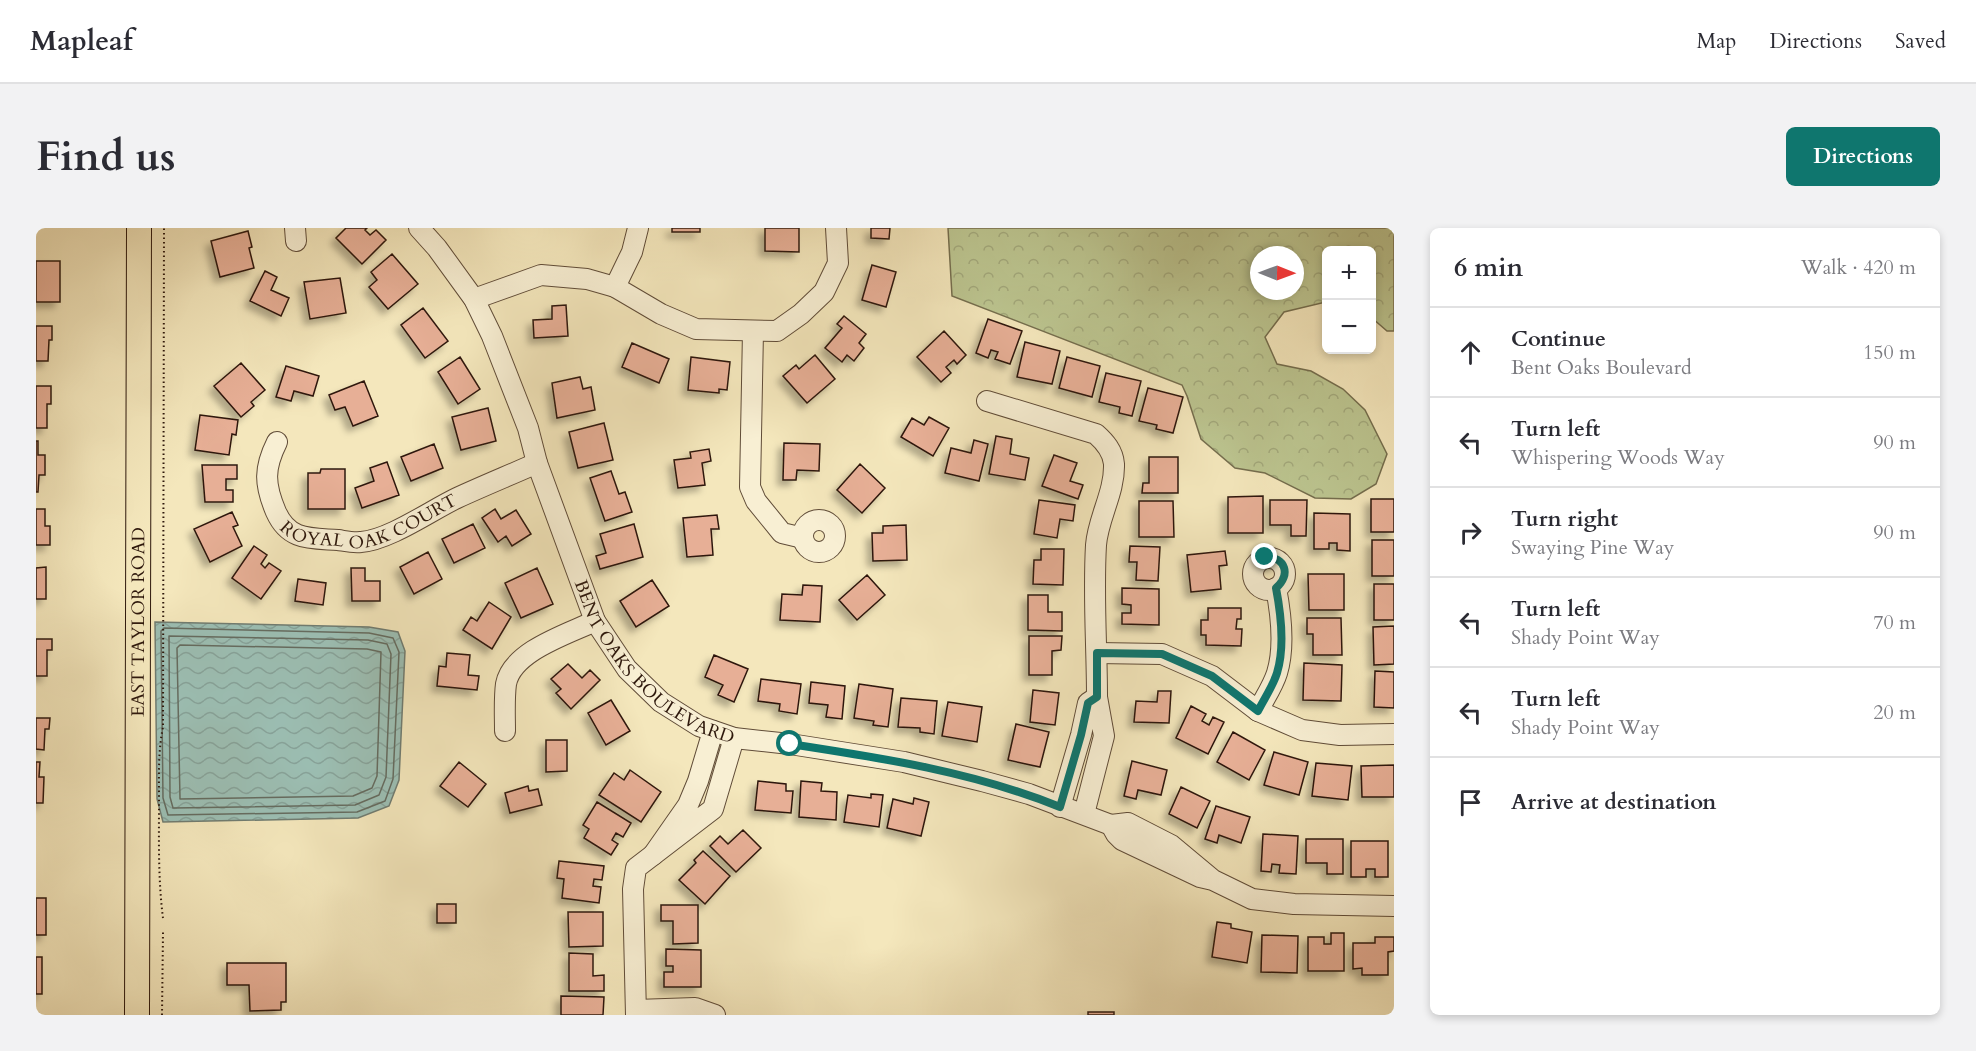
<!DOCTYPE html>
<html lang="en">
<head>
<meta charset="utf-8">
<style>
	:root { --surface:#fff; --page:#f2f2f3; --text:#2b2b33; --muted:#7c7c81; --line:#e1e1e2; --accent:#0f766e }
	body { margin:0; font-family:Cardo,serif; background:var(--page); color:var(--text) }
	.controls { position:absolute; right:18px; top:18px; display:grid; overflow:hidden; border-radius:9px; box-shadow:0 3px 9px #0003 }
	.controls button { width:54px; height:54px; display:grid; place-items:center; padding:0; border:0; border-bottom:2px solid var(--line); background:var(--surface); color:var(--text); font:30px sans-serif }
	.compass { position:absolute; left:1214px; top:18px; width:54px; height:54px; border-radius:50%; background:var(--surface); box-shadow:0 3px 9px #0003; rotate:91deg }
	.stop { position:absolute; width:18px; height:18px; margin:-14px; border:4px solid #0f766e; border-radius:50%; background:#fff }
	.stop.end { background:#0f766e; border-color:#fff; box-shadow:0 2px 6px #0008 }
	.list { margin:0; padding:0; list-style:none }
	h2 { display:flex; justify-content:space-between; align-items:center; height:78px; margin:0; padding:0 24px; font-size:26px }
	h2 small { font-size:20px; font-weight:400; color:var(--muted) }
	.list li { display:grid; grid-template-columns:39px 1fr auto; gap:18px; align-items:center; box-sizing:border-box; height:90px; padding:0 24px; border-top:2px solid var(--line) }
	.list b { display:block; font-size:22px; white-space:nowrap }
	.list p { margin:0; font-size:20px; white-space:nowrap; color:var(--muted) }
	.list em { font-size:20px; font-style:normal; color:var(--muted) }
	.icon { flex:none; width:33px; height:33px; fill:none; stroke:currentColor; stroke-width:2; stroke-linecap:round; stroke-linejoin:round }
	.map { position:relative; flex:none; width:1358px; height:787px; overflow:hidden; border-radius:9px }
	header { display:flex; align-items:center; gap:36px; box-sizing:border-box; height:84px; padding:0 30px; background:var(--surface); border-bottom:2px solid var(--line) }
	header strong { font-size:28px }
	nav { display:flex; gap:33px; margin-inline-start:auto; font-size:21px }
	.intro { display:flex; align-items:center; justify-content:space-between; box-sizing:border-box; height:144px; padding:0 36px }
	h1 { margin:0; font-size:42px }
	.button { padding:15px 27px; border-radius:9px; background:var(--accent); color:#fff; font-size:21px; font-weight:700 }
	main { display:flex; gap:36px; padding:0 36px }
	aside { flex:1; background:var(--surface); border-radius:9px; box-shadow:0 3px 9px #0003 }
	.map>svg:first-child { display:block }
</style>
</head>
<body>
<header>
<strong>Mapleaf</strong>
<nav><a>Map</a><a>Directions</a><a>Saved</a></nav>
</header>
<div class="intro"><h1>Find us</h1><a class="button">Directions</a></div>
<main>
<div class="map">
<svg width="1358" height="787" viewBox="0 0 1358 787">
	<defs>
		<pattern id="forest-crowns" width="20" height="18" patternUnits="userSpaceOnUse" patternTransform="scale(1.5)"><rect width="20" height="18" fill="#bcc590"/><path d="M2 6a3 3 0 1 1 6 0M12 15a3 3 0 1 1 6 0" fill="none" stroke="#a2a87b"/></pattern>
		<pattern id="water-waves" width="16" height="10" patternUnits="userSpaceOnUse" patternTransform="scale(1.5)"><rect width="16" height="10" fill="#9cbfb4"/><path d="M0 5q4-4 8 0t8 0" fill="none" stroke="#87a39a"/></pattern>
		<filter id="shadow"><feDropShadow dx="-5.5" dy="5.5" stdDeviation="3" flood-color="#0004"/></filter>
	</defs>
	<rect width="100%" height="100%" fill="#f4e7bc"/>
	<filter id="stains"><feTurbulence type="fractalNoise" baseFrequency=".00333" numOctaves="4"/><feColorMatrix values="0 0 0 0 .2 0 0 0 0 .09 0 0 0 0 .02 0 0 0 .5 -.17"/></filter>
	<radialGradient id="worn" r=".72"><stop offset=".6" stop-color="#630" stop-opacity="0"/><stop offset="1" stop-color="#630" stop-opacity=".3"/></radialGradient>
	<path fill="url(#forest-crowns)" stroke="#756e4e" stroke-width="1.5" fill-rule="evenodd" d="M912 0H1358V103H1351L1336 90V22H1290V74L1248 84 1229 109 1241 136 1275 143 1307 161 1329 182 1351 226 1340 256 1315 271 1279 270 1229 245 1199 240 1165 211 1151 168 1146 157 916 68ZM1223 27H1259V63H1223Z"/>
	<path fill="url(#water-waves)" stroke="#707c71" stroke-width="1.5" d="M119 394 333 399 362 404 369 423 363 552 353 578 322 590 127 594 121 571Z"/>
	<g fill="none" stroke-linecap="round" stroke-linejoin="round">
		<path stroke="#656c60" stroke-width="1.5" d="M128 400 333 405 357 410 363 424 357 551 349 573 321 584 132 587 127 570 125 403Z
			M133 408 332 412 351 416 355 426 350 549 343 567 319 577 137 580 134 569Z
			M144 417 331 421 345 424 341 548 336 560 317 568 144 571 141 420Z"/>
	</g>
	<path fill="#e7af96" stroke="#2e180c" stroke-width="1.5" filter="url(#shadow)" d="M310 0H331L329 2 334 7 340 2 350 12 326 36 300 10Z
		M636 0H664V4H636Z
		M729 0H763V24L729 23Z
		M835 0H854L853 11 835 10Z
		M212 3 216 19 213 20 218 40 184 49 175 13Z
		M356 26 382 56 352 81 333 59 341 52 335 44Z
		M0 33H24V74H0Z
		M836 37 860 44 850 79 826 72Z
		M229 43 241 49 235 62 253 70 245 88 214 73Z
		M304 50 310 85 274 91 268 54Z
		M530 77 532 108 498 110 497 92 516 91V78Z
		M387 80 412 113 389 130 365 97Z
		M808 88 830 106 823 115 828 120 818 133 811 127 806 134 789 120 806 100 801 96Z
		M952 91 986 103 974 136 959 131 962 124 955 122 952 130 940 125Z
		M0 98H16V112H13L12 133H0Z
		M908 103 930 127 921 136 918 132 910 139 915 145 905 154 881 129Z
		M989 114 1024 123 1016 156 981 149Z
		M596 115 633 131 623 155 586 139Z
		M779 127 799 151 771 175 747 148 760 137 763 141Z
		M424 129 444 161 422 176 402 144Z
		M655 129 694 134 691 162 683 161V165L652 162Z
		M1031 129 1064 138 1056 169 1023 160Z
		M205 135 229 162 215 174 218 178 205 189 178 158Z
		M250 138 283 148 277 168 258 163 255 173 240 169Z
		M1070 145 1105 153 1096 188 1083 185 1084 179 1063 174Z
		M544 149 547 161 555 159 559 182 521 190 516 155Z
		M328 153 342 188 317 198 309 179 299 182 293 167Z
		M0 158H15V176H11V200H0Z
		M1112 160 1147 169 1137 205 1120 201 1121 197 1103 193Z
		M452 180 460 213 425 222 416 189Z
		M164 187 202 192 200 207 196 206 193 227 159 222Z
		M893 189 913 200 897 228 865 209 876 190 888 197Z
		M568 195 577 232 542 240 533 204Z
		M960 208 976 211 974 226 993 230 989 252 953 246Z
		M938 212 952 216 943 253 909 245 915 220 935 225Z
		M0 213H2V227H9V247H3L2 264H0Z
		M748 215 784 216 783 243 761 242 760 252H747Z
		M398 216 407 240 375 253 365 229Z
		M673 221 675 233 666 235 669 257 642 260 638 232 655 230 654 224Z
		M1018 227 1041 235 1034 253 1047 257 1042 271 1006 258Z
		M1113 229H1142V265H1106L1107 255H1113Z
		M351 234 363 267 326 280 319 260 338 253 334 240Z
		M824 236 849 260 826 285 801 262Z
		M166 237H201V251H190V262H197V274H169Z
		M285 241H309V281H272V245H284Z
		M575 243 583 266 589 264 596 284 569 293 554 250Z
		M1227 268V305H1192V269Z
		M1335 271H1358V304H1335Z
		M1003 272 1039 277 1037 293 1024 291 1021 310 998 306Z
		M1234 272H1271L1270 308H1255V297H1234Z
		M1103 273H1137L1138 309H1103Z
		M0 281H9V298H14V317H0Z
		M459 281 465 291 480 282 495 306 476 318 470 308 462 314 446 290Z
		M196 284 202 297 197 299 206 318 174 334 158 301Z
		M1278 285 1314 286V323L1301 322V315H1293V321H1278Z
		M681 287 683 301H675L677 327 651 329 647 290Z
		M437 296 449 320 418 335 406 311Z
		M598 296 607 329 564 341 560 328 570 325 564 306Z
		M870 297 871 332 837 333 836 305H847V298Z
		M1336 312H1358V348H1336Z
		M218 318 231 327 225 336 229 340 233 335 245 343 225 371 196 350Z
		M1094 318 1124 319 1122 353 1100 352 1101 334H1093Z
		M1005 321H1028L1027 357 997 356 998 332H1005Z
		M1189 323 1191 337 1183 338 1185 361 1155 364 1151 327Z
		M392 324 406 351 378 366 364 339Z
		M10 339V371H0V340Z
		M315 340H329V353H344V373H316Z
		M501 340 517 376 485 390 469 355Z
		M1272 346H1308V382H1273Z
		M831 347 849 367 821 392 803 372Z
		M262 351 290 355 287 377 259 373Z
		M616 352 633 378 600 399 584 373Z
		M1338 356H1358V392H1338Z
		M767 357 786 358 784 394 744 392 746 366 766 367Z
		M1086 360 1123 361V397L1086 396V385H1095V377L1086 376Z
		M992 367H1012V384H1026V403L992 402Z
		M453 374 475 389 456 421 427 402 435 389 441 393Z
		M1172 380H1205V391H1201L1200 401H1206L1205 418 1170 417V407H1165V392H1172Z
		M1271 390H1305L1306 427H1277V406H1271Z
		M1358 398V436L1338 437 1337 399Z
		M993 408H1026L1025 422 1016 423V447H993Z
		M0 411H16V422H11V448H0Z
		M411 425 434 427 432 447 443 448 441 462 401 458 403 438 410 439Z
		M678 427 712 441 698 474 682 467 687 457 669 449Z
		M1268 435 1306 437 1305 473 1267 472Z
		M532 436 546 450 554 442 564 452 535 481 520 465 525 461 515 451Z
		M1339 443 1358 444V480L1338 479Z
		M725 451 765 456 761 486 743 483 744 476 722 473Z
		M775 454 809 458 806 491 790 489 792 477 773 475Z
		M823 456 857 461 852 499 837 497 838 493 818 490Z
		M997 462 1023 465 1019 497 994 494Z
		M1122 463H1135L1133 495 1098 494 1100 473 1121 474Z
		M865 470 901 473 898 506 884 504V500L862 499Z
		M575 472 594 503 570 517 552 485Z
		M912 474 946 479 941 514 906 508Z
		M1155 478 1170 486 1166 493 1173 497 1177 489 1188 494 1172 526 1140 510Z
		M0 490H14L13 501H9L8 522 0 521Z
		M980 496 1013 504 1004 539 972 532Z
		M1197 504 1229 522 1213 552 1181 534Z
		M510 512H531V543L510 544Z
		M1238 524 1272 534 1263 567 1228 557Z
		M1096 533 1131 542 1125 567 1102 562 1100 571 1088 568Z
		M0 534H4L3 549H8L7 575H0Z
		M423 534 450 556 432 579 404 558Z
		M1280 535 1316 538 1312 572 1276 568Z
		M1358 537V569H1326L1325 538Z
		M594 542 625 564 605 594 563 567 578 545 588 552Z
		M722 553 750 556V563H757L755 585 719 582Z
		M765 553 786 555 785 563 801 564 800 592 763 589Z
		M492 558 493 563 502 561 506 577 474 585 469 565Z
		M1145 559 1174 573 1161 600 1133 586Z
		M835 566 847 567 843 599 808 594 812 567 835 570Z
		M878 570 893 574 885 608 851 600 857 571 877 576Z
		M561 574 595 595 587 609 580 605 576 612 582 616 575 627 548 610 553 601 547 597Z
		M1180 578 1214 589 1205 615 1183 607 1181 615 1169 611Z
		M707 602 725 620 700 644 674 618 684 608 692 616Z
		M1227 606 1262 608 1260 646 1243 645 1244 637 1236 636 1235 644 1225 643Z
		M1270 611H1307V646H1291V635H1270Z
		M1315 613H1352V649H1339V641H1330V649H1315Z
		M667 623 694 648 669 676 643 652 660 635 658 632Z
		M523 633 568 638 566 652 558 651 557 658 565 659 563 675 526 670 528 651 521 650Z
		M0 670H10V707H0Z
		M401 676H420V695H401Z
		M625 677H662V715L637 716V693H625Z
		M532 684H567V718L533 719Z
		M1181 694 1195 696V700L1216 704 1211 735 1176 729Z
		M1295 705H1308V743H1272V709H1288V716H1295Z
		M1226 707 1262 708 1261 745 1225 744Z
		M1339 709H1358V723L1352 724V747H1326V740L1317 741V715H1339Z
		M630 721 665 722V759H628V744H637V738H630Z
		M533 725 557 726V748L568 747V763H533Z
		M0 729H6V766H0Z
		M191 735H250V774H245V782L214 783 213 757H191Z
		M525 768 568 769 567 787H525Z
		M1052 784H1078V787H1052Z"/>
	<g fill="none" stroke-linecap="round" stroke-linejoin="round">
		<defs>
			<g id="minor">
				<path d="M259 0 260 13"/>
				<path id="s1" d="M383 0 401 20 438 71 456 108 492 200 501 235 559 393 591 441 625 474 663 498 698 510 754 516 868 534 946 553 993 566 1075 597"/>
				<path d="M579 59 596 24 602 0"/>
				<path d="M438 71 505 47 551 51 579 59 625 86 660 101 741 103 765 86 788 64 802 35 800 0"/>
				<path d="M717 103 714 259 720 273 746 305 767 310"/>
				<path d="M951 173 1060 206C1069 214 1077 223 1078 236 1079 264 1062 290 1060 317 1057 368 1061 419 1061 469"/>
				<path id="s2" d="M241 214C228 240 228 256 240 284 253 313 274 310 302 312 309 313 317 315 325 314 353 312 394 283 421 270 447 258 474 247 501 235"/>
				<circle cx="783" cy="308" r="16"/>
				<circle cx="1233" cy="346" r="16"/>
				<path d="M1061 425 1126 426 1176 448 1222 483 1266 502 1304 507 1358 506"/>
				<path d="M1222 483C1228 471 1237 458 1241 445 1249 419 1245 386 1240 360"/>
				<path d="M469 503C469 488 468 471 470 456 476 423 532 406 559 393"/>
				<path d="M677 503 662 553 652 577 617 627 677 581 698 510"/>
				<path d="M1024 579 1045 507 1052 475 1061 469 1068 508 1048 586"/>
				<path d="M1177 652 1164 649 1086 612 1080 606 1075 597 1092 595 1135 617 1177 652 1216 671 1258 676 1358 678"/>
				<path d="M600 782 659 780 679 787"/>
				<path d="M600 787 597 661 600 640 617 627"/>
			</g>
			<g id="major">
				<path id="s3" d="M101 787 103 0"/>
			</g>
		</defs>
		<use href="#minor" stroke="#604c38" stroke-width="22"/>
		<use href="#major" stroke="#2e180c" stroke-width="26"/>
		<path stroke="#2e180c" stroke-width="2" stroke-dasharray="1.5 3" stroke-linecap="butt" d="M127 690C122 651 123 612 123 573 123 548 122 523 127 499L128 0
			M126 787 127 704"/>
		<use href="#minor" stroke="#f8efd3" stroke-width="20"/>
		<use href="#major" stroke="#f4e7bc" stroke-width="24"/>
	</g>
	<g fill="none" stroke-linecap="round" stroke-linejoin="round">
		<path stroke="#0f766e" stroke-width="8" d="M754 516C846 530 938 544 1024 579L1045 507 1052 475 1061 469V425L1126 426 1176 448 1222 483C1228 471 1237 458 1241 445 1249 419 1245 386 1240 360 1255 347 1250 329 1229 329"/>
	</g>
	<g text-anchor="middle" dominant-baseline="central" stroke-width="4.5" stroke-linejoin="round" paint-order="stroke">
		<g font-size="18" fill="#2e180c" stroke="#f8efd3">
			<text stroke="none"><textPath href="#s2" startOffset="180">ROYAL OAK COURT</textPath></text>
			<text stroke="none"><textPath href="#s3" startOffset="393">EAST TAYLOR ROAD</textPath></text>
			<text stroke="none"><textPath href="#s1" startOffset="506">BENT OAKS BOULEVARD</textPath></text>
		</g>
	</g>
	<rect width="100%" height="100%" filter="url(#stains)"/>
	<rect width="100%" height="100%" fill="url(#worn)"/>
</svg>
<div class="controls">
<button>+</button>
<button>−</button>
</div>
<svg class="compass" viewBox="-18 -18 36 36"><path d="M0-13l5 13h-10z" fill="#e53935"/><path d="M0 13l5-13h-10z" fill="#7c7c81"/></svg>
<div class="stop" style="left:754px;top:516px"></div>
<div class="stop end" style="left:1229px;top:329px"></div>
</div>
<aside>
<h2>6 min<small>Walk · 420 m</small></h2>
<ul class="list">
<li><svg class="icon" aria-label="ahead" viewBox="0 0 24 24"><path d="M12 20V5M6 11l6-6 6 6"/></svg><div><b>Continue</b><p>Bent Oaks Boulevard</p></div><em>150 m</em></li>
<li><svg class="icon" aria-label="left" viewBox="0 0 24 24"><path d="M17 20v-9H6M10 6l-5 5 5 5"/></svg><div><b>Turn left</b><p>Whispering Woods Way</p></div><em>90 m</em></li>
<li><svg class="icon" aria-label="right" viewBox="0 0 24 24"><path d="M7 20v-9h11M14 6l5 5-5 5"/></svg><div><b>Turn right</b><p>Swaying Pine Way</p></div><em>90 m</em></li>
<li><svg class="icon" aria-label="left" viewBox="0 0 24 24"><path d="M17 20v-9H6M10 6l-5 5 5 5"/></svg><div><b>Turn left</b><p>Shady Point Way</p></div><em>70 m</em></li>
<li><svg class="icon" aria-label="left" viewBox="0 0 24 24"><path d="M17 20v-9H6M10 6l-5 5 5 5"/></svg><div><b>Turn left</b><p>Shady Point Way</p></div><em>20 m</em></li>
<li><svg class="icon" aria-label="arrive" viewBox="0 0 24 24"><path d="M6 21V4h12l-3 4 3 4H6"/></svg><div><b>Arrive at destination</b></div></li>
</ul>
</aside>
</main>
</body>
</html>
